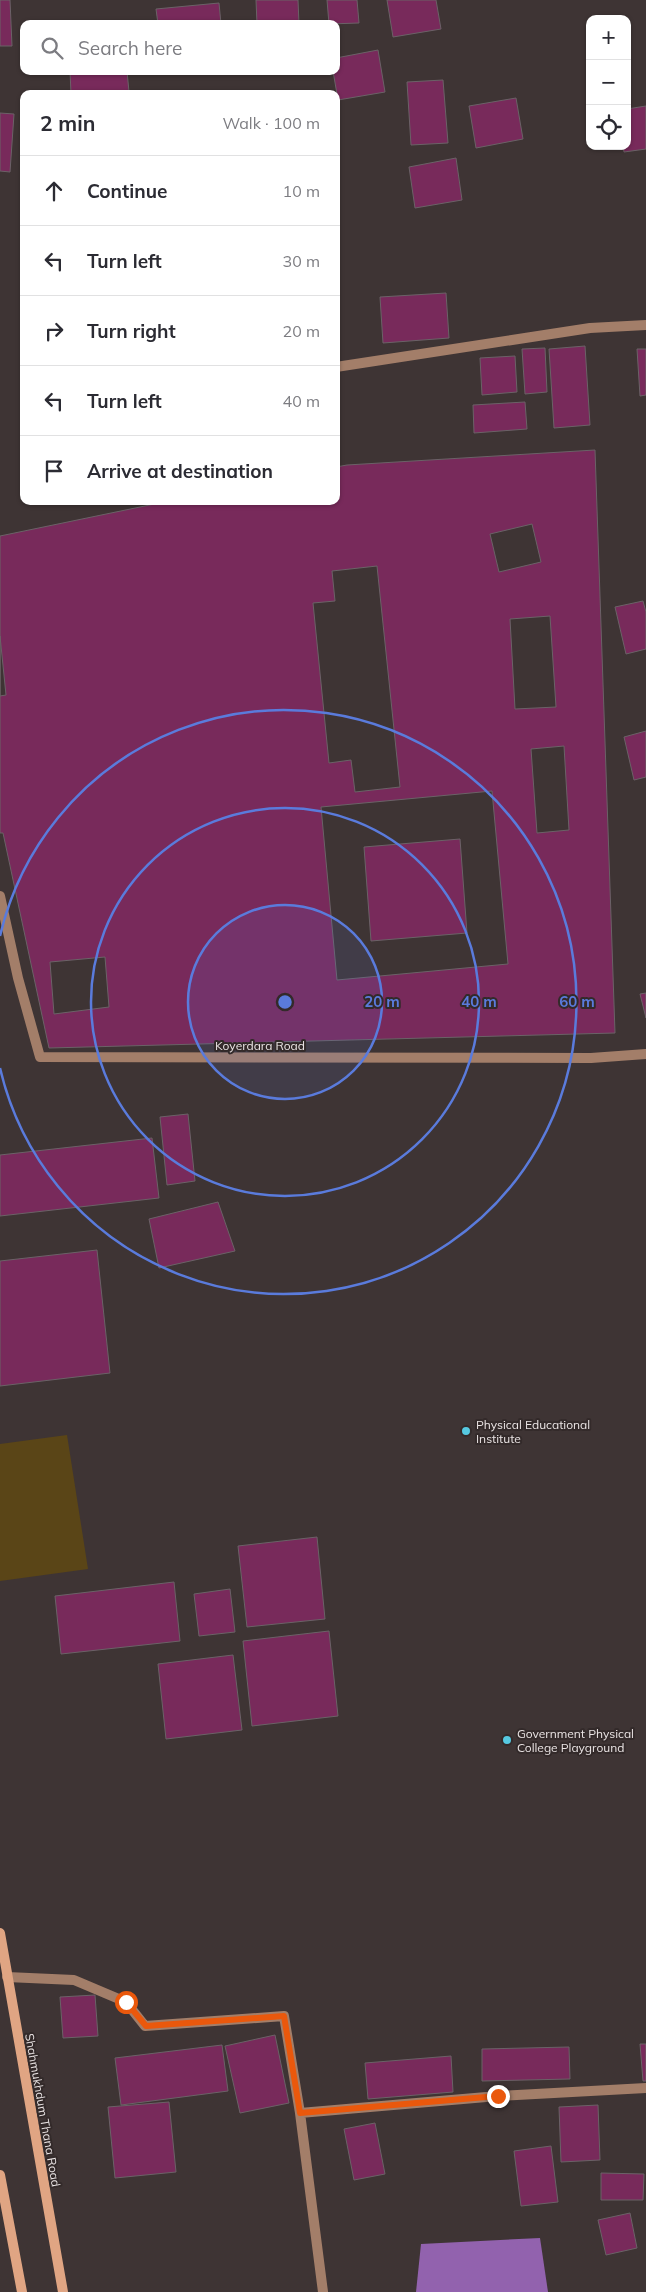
<!DOCTYPE html>
<html lang="en">
<head>
<meta charset="utf-8">
<style>
	:root { --surface:#fff; --page:#f2f2f3; --text:#2b2b33; --muted:#7c7c81; --line:#e1e1e2 }
	body { margin:0; font-family:Mulish,sans-serif; background:var(--page); color:var(--text) }
	.controls { position:absolute; right:15px; top:15px; display:grid; overflow:hidden; border-radius:10px; box-shadow:0 1px 4px #0004 }
	.controls button { width:45px; height:45px; display:grid; place-items:center; padding:0; border:0; border-bottom:1px solid var(--line); background:var(--surface); color:var(--text); font:25px sans-serif }
	.stop { position:absolute; width:15px; height:15px; margin:-11px; border:4px solid #ea580c; border-radius:50%; background:#fff }
	.stop.end { background:#ea580c; border-color:#fff; box-shadow:0 1px 5px #0008 }
	.list { margin:0; padding:0; list-style:none }
	h2 { display:flex; justify-content:space-between; align-items:center; height:65px; margin:0; padding:0 20px; font-size:21px }
	h2 small { font-size:16px; font-weight:400; color:var(--muted) }
	.list li { display:grid; grid-template-columns:32px 1fr auto; gap:15px; align-items:center; box-sizing:border-box; height:70px; padding:0 20px; border-top:1px solid var(--line) }
	.list b { display:block; font-size:19px; white-space:nowrap }
	.list em { font-size:16px; font-style:normal; color:var(--muted) }
	.icon { flex:none; width:28px; height:28px; fill:none; stroke:currentColor; stroke-width:2; stroke-linecap:round; stroke-linejoin:round }
	.map { position:relative; flex:none; width:646px; height:2292px; overflow:hidden }
	.search { position:absolute; background:var(--surface); box-shadow:0 1px 4px #0004; left:20px; top:20px; width:320px; height:55px; display:flex; align-items:center; gap:12px; box-sizing:border-box; padding:0 18px; border-radius:10px; color:var(--muted); font-size:19px }
	.panel { position:absolute; background:var(--surface); box-shadow:0 1px 4px #0004; left:20px; top:90px; width:320px; height:415px; border-radius:10px }
	.map>svg:first-child { display:block }
</style>
</head>
<body>
<div class="map">
<svg width="646" height="2292" viewBox="0 0 646 2292">
	<rect width="100%" height="100%" fill="#3e3434"/>
	<path fill="#5a4517" d="M67 1435 88 1569 0 1581V1444Z"/>
	<path fill="#9262ae" d="M540 2238 548 2292H416L421 2244Z"/>
	<path fill="#782a5b" stroke="#6b6267" fill-rule="evenodd" d="M0 0H10L12 46H0Z
		M256 0H298L299 24H257Z
		M327 0H357L359 23 329 24Z
		M387 0H436L441 29 393 37Z
		M219 3 221 24H158L156 9Z
		M378 50 385 92 338 100 333 71H336V58Z
		M70 71H127L129 92 71 94Z
		M443 80 448 143 411 145 407 82Z
		M516 98 523 139 476 148 469 106Z
		M646 106V149L624 152 623 146H627V109Z
		M0 113 14 114 10 172 0 171Z
		M456 158 462 200 415 208 409 167Z
		M446 293 449 338 383 343 380 297Z
		M585 346 590 425 554 428 549 349Z
		M545 348 547 392 525 394 522 349Z
		M637 349H646V395L640 396Z
		M515 356 517 392 482 395 480 358Z
		M525 402 527 429 474 433 473 405Z
		M595 450 615 1033 49 1048 3 833H0V536L169 501H336V467L347 465Z
		M532 524 541 562 499 572 490 534Z
		M377 566 400 787 355 792 351 760 329 763 313 603 335 601 332 571Z
		M643 601 646 612V649L626 654 615 607Z
		M550 616 556 707 515 709 510 619Z
		M0 636 6 695 0 696Z
		M646 731V777L634 780 624 737Z
		M564 746 569 830 537 833 531 749Z
		M492 791 508 964 337 980 321 807ZM460 839 467 933 371 941 364 847Z
		M105 957 109 1007 54 1014 50 962Z
		M646 993V1018L640 994Z
		M188 1114 195 1181 167 1185 160 1117Z
		M152 1138 159 1198 0 1216V1155Z
		M218 1202 235 1251 159 1268 149 1219Z
		M97 1250 110 1373 0 1386V1261Z
		M317 1537 325 1619 247 1627 238 1546Z
		M174 1582 180 1641 61 1654 55 1596Z
		M230 1589 235 1632 199 1636 194 1594Z
		M329 1631 338 1716 252 1726 243 1641Z
		M233 1655 242 1730 166 1739 158 1664Z
		M95 1995 98 2036 63 2038 60 1997Z
		M275 2035 289 2103 240 2113 225 2046Z
		M640 2044H646V2081H643Z
		M222 2045 228 2091 121 2105 115 2058Z
		M569 2047 570 2079 482 2081V2049Z
		M451 2056 453 2092 368 2099 365 2063Z
		M169 2102 176 2172 115 2178 108 2107Z
		M598 2105 600 2160 561 2162 559 2107Z
		M375 2123 385 2174 354 2180 344 2129Z
		M551 2146 558 2202 521 2206 514 2151Z
		M601 2173 644 2174 643 2200H601Z
		M630 2213 637 2248 606 2255 598 2220Z"/>
	<g fill="none" stroke-linecap="round" stroke-linejoin="round">
		<path stroke="#a37e69" stroke-width="10" d="M336 367 590 328 646 325
			M0 896 18 978 40 1057 591 1058 646 1054
			M7 1977 74 1980 126 2002 145 2026 284 2016 300 2113 323 2292
			M300 2113 498 2096 646 2088"/>
		<path stroke="#e0a583" stroke-width="10" d="M0 1933 63 2292
			M0 2175 22 2292"/>
	</g>
	<g fill="none" stroke-linecap="round" stroke-linejoin="round">
		<path stroke="#ea580c" stroke-width="6" d="M126 2002 146 2026 284 2016 300 2113 498 2096"/>
	</g>
	<circle cx="285" cy="1002" r="97" fill="#5a7bdc" fill-opacity=".12"/>
	<g fill="none" stroke="#5a7bdc" stroke-width="2.5">
		<circle cx="285" cy="1002" r="97"/>
		<circle cx="285" cy="1002" r="194"/>
		<path d="M0 936A292 292 0 1 1 0 1068"/>
	</g>
	<g fill="#56c9e1" stroke="#332a2a" stroke-width="2">
		<circle cx="466" cy="1431" r="5"/>
		<circle cx="507" cy="1740" r="5"/>
	</g>
	<g text-anchor="middle" dominant-baseline="central" stroke-width="4" stroke-linejoin="round" paint-order="stroke">
		<g font-size="12" fill="#eae4e4" stroke="#332a2a">
			<text x="260" y="1045">Koyerdara Road</text>
			<text transform="translate(43 2110) rotate(80)">Shahmukhdum Thana Road</text>
		</g>
		<g font-size="12" fill="#eae4e4" stroke="#332a2a" text-anchor="start">
			<text x="476" y="1424">Physical Educational<tspan x="476" dy="14">Institute</tspan></text>
			<text x="517" y="1733">Government Physical<tspan x="517" dy="14">College Playground</tspan></text>
		</g>
	</g>
	<circle cx="285" cy="1002" r="8" fill="#5a7bdc" stroke="#332a2a" stroke-width="2.5"/>
	<g font-size="15" text-anchor="middle" font-weight="bold" fill="#5a7bdc" stroke="#332a2a" stroke-width="4" stroke-linejoin="round" paint-order="stroke">
		<text x="382" y="1007">20 m</text>
		<text x="479" y="1007">40 m</text>
		<text x="577" y="1007">60 m</text>
	</g>
</svg>
<div class="controls">
<button>+</button>
<button>−</button>
<button><svg class="icon" aria-label="locate" viewBox="0 0 24 24"><circle cx="12" cy="12" r="6"/><path d="M12 2v4M12 18v4M2 12h4M18 12h4"/></svg></button>
</div>
<div class="stop" style="left:126px;top:2002px"></div>
<div class="stop end" style="left:498px;top:2096px"></div>
<div class="search"><svg class="icon" aria-label="search" viewBox="0 0 24 24"><circle cx="10" cy="10" r="6"/><path d="M15 15l6 6"/></svg>Search here</div>
<section class="panel">
<h2>2 min<small>Walk · 100 m</small></h2>
<ul class="list">
<li><svg class="icon" aria-label="ahead" viewBox="0 0 24 24"><path d="M12 20V5M6 11l6-6 6 6"/></svg><div><b>Continue</b></div><em>10 m</em></li>
<li><svg class="icon" aria-label="left" viewBox="0 0 24 24"><path d="M17 20v-9H6M10 6l-5 5 5 5"/></svg><div><b>Turn left</b></div><em>30 m</em></li>
<li><svg class="icon" aria-label="right" viewBox="0 0 24 24"><path d="M7 20v-9h11M14 6l5 5-5 5"/></svg><div><b>Turn right</b></div><em>20 m</em></li>
<li><svg class="icon" aria-label="left" viewBox="0 0 24 24"><path d="M17 20v-9H6M10 6l-5 5 5 5"/></svg><div><b>Turn left</b></div><em>40 m</em></li>
<li><svg class="icon" aria-label="arrive" viewBox="0 0 24 24"><path d="M6 21V4h12l-3 4 3 4H6"/></svg><div><b>Arrive at destination</b></div></li>
</ul>
</section>
</div>
</body>
</html>
